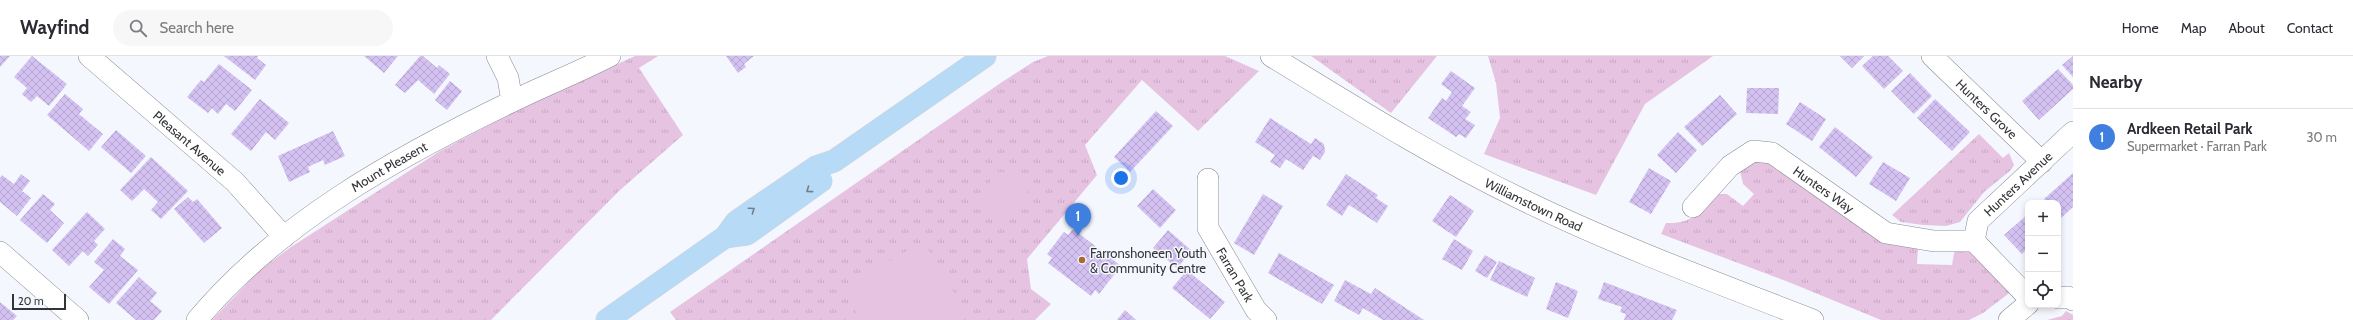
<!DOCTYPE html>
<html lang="en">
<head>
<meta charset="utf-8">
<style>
	:root { --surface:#fff; --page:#f7f7f7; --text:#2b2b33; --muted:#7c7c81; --line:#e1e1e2; --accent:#1a73e8 }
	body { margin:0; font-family:Cabin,sans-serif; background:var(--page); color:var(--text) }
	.controls { position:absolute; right:12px; bottom:12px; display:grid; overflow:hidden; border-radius:8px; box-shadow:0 2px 6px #0003 }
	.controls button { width:36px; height:36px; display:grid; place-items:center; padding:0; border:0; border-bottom:1px solid var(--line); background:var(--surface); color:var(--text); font:20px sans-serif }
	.scale { position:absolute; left:12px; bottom:10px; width:54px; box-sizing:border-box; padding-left:4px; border:2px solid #343538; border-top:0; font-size:11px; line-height:14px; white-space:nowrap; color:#343538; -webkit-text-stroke:3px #f5f7fe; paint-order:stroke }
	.you { position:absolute; left:1121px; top:122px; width:14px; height:14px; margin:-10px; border:3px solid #fff; border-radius:50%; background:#1a73e8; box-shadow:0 0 0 6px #1a73e833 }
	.badge { display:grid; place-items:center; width:26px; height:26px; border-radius:50%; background:var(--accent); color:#fff; font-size:13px; font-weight:700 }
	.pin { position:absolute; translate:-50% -33px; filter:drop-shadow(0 1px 2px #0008) }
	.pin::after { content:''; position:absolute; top:21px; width:14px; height:12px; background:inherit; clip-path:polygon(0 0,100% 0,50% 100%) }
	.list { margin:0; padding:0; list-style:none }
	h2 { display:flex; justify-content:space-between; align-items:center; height:52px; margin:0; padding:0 16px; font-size:17px }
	h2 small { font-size:13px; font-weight:400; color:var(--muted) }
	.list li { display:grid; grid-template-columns:26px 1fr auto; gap:12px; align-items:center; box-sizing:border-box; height:56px; padding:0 16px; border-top:1px solid var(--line) }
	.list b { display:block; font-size:15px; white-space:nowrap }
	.list p { margin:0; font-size:13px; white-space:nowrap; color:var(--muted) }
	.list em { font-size:13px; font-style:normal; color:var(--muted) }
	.icon { flex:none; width:22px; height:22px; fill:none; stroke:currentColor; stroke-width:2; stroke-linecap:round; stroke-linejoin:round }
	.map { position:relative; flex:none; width:2073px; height:264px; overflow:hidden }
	header { display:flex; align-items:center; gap:24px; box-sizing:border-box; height:56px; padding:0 20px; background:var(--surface); border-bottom:1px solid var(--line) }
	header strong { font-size:19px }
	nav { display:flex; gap:22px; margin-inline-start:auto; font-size:14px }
	.search { width:280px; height:36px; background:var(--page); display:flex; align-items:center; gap:10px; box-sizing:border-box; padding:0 14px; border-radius:22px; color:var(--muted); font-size:15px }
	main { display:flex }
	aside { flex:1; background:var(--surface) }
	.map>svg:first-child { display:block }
</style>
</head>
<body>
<header>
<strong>Wayfind</strong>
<div class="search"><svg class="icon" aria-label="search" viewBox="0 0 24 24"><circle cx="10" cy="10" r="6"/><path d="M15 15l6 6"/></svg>Search here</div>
<nav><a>Home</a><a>Map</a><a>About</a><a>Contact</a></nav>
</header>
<main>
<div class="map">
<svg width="2073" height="264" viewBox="0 0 2073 264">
	<defs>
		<pattern id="grass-tufts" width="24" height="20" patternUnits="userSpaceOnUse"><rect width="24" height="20" fill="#e7c3e2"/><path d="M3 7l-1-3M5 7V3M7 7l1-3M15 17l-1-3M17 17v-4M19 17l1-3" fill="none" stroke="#c7a8c3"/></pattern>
		<pattern id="building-cross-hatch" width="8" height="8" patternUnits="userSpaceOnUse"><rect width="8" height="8" fill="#d3c1f2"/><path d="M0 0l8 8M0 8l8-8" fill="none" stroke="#b6a6d0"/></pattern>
	</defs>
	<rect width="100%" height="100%" fill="#f5f7fe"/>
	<path fill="url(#grass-tufts)" d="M635 0H658L639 12 683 79 619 135 491 264H212L260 214 291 191 440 95 514 56Z
		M1048 0H1225L1259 15 1198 75 1142 24 1085 89 1097 119 1027 203 1031 233 1051 248 1035 264H676L670 256 1002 26 1033 6Z
		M1311 0H1437L1391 57Z
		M1488 0H1713L1645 48 1596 139 1484 98 1500 62 1496 27Z
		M1979 78 2003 102 2009 97 2014 109 2011 114 1984 136 1960 166 1946 170 1923 169 1901 166 1892 159Z
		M1761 102 1918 191 1917 208 1952 209 1955 192 1973 196 2012 235 1983 257 1969 264H1881L1786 225 1661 178 1666 167C1693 168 1700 156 1716 138H1727L1743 150 1754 138 1743 128 1740 115Z
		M2066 255 2073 259V264H2047L2062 260Z"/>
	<path fill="#e7c3e2" d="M996 116 1016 117 1030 132 1018 149 1005 162 990 160C981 145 986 130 996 116Z
		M923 185 964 253 946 264H861L843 234Z"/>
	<path fill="url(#building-cross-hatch)" d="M0 0H10L0 11Z
		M32 0 67 28 49 50 37 40 31 46 22 38 27 32 14 21Z
		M224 0H258L257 2 266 9 255 24Z
		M364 0H398L384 17Z
		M420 0H423L437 12 439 9 450 18 434 38 418 24 405 37 395 29Z
		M726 0H754L744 8 746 11 738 17Z
		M1840 0H1864L1852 12Z
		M1873 0H1888L1903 15 1884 33 1862 10Z
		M2073 0V21L2062 9Z
		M219 8 252 34 235 55 226 48 218 58 212 52 208 57 187 41 201 24 204 26Z
		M2058 13 2073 29V33L2039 64 2022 45Z
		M1451 15 1475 32 1462 50 1471 56 1465 63 1475 69 1466 82 1459 78 1456 81 1428 62 1442 42 1446 45 1452 36 1441 28Z
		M1910 17 1932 40 1914 58 1891 35Z
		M450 25 462 35 447 54 435 44Z
		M1747 32H1779L1778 58 1746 57Z
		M65 38 83 53 79 58 103 78 89 95 47 59Z
		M1720 39 1737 58 1702 90 1684 71Z
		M260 43 289 67 275 84 266 76 251 95 231 78Z
		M1935 43 1970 76 1952 95 1917 62Z
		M1800 46 1826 63 1812 85 1786 68Z
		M1156 55 1173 70 1130 116 1114 101Z
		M1270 62 1311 88 1315 82 1324 88 1325 96 1320 104 1313 100 1303 114 1286 103 1280 112 1270 106 1275 99 1255 86Z
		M1835 71 1873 101 1856 121 1819 91Z
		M116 74 146 100 131 117 101 91Z
		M333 75 345 100 325 109 323 104 308 111 310 116 289 126 278 100Z
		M1678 76 1697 94 1676 117 1657 99Z
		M151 101 188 135 161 163 151 154 158 146 144 133 132 145 120 134Z
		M1883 106 1910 122 1896 145 1869 128Z
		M1649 112 1671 125 1651 158 1629 146Z
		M2073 117V151L2061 162 2058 158V147H2048L2044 143Z
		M21 118 30 125 22 135 31 142 17 160 0 146V122L2 119 14 128Z
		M1346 118 1378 139 1376 142 1388 150 1377 167 1349 149 1342 160 1326 149Z
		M1153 133 1176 154 1160 172 1137 150Z
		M43 138 55 148 50 154 64 167 47 187 20 164Z
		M1263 138 1283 150 1254 199 1234 187Z
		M1450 139 1474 155 1456 181 1432 165Z
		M188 141 193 146 197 143 222 172 204 187 174 153Z
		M87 156 105 173 94 185 98 189 88 200 83 195 69 210 52 194Z
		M2028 158V192L2022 198 2004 179Z
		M1073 173 1121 210 1099 238 1095 234 1091 240 1048 207 1052 202 1047 198 1064 176 1068 179Z
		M1168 174 1192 195 1177 212 1153 192Z
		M113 183 125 193 120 200 138 214 109 248 89 231 104 214 94 206Z
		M1454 183 1473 195 1462 214 1442 203Z
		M1279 197 1334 229 1322 248 1268 217Z
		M1485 199 1497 206 1487 222 1475 215Z
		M1499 205 1535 222 1527 241 1490 224Z
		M1187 214 1225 246 1210 263 1172 232Z
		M139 221 157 237 150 245 162 255 154 264H136L116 247Z
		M1345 224 1371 238 1375 232 1424 264H1383L1363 252 1359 259 1334 245Z
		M1556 226 1578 235 1568 262 1546 253Z
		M1604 226 1677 254 1672 264H1624L1626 258 1620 256 1622 251 1598 243Z
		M0 246 17 260 13 264H0Z
		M1125 254 1136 264H1117Z"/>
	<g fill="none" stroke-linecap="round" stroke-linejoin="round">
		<defs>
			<g id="minor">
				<path id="s1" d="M89 0 235 126 284 181"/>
				<path d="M497 0 508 22 512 45"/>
				<path id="s2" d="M1271 0C1353 50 1434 101 1521 143 1615 189 1715 226 1813 264"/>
				<path id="s3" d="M1932 0 2042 106"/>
				<path id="s4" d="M1208 123V172L1256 254 1266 264"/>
				<path id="s5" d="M1693 151 1730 110 1753 95 1772 97 1886 177 1934 185H1974"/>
				<path id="s6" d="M1974 185 1978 165 2073 76"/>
				<path d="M1974 185 2028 241"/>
				<path d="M0 196 78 264"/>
				<path d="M2058 242 2068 241 2073 244"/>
				<path id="s7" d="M197 264C279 166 397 101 511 46 543 30 577 17 610 0"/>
				<path d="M2009 264 2028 248"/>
			</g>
			<path id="major" d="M725 181 747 178 821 125
				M607 264 725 181 736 166 750 156 816 111 834 105 985 0"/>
		</defs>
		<use href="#minor" stroke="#878a91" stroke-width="22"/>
		<use href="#major" stroke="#d2d3d3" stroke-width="23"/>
		<use href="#minor" stroke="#fff" stroke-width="21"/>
		<use href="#major" stroke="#b7daf7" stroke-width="22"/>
	</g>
	<defs><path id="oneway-chevron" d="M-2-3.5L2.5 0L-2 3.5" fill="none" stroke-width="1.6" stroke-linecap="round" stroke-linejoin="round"/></defs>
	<g stroke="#6f7f8e">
		<use href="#oneway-chevron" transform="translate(809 134) rotate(144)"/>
		<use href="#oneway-chevron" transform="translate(752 154) rotate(-35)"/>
	</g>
	<circle fill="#aa6933" stroke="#f5f7fe" stroke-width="1.5" cx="1082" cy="204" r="4"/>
	<g text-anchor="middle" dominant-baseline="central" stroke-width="3" stroke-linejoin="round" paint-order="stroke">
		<g font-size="13" fill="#343538" stroke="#f5f7fe">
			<text stroke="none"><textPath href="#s3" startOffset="76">Hunters Grove</textPath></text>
			<text stroke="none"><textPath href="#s1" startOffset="133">Pleasant Avenue</textPath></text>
			<text stroke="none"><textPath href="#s7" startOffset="247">Mount Pleasent</textPath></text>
			<text stroke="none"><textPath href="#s6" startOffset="75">Hunters Avenue</textPath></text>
			<text stroke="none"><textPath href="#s5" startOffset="165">Hunters Way</textPath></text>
			<text stroke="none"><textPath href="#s2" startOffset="302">Williamstown Road</textPath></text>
			<text stroke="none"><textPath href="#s4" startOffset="103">Farran Park</textPath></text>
		</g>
		<g font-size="13" fill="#343538" stroke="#f5f7fe" text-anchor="start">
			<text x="1090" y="197">Farronshoneen Youth<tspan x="1090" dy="15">&amp; Community Centre</tspan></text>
		</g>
	</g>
</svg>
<div class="controls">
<button>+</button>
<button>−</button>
<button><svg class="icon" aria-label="locate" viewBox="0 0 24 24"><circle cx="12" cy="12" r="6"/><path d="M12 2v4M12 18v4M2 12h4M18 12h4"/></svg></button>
</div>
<div class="scale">20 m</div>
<div class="you"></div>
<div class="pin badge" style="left:1078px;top:180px;background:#3f7fe0">1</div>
</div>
<aside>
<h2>Nearby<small></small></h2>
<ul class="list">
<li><span class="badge" style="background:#3f7fe0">1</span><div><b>Ardkeen Retail Park</b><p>Supermarket · Farran Park</p></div><em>30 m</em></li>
</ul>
</aside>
</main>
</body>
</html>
